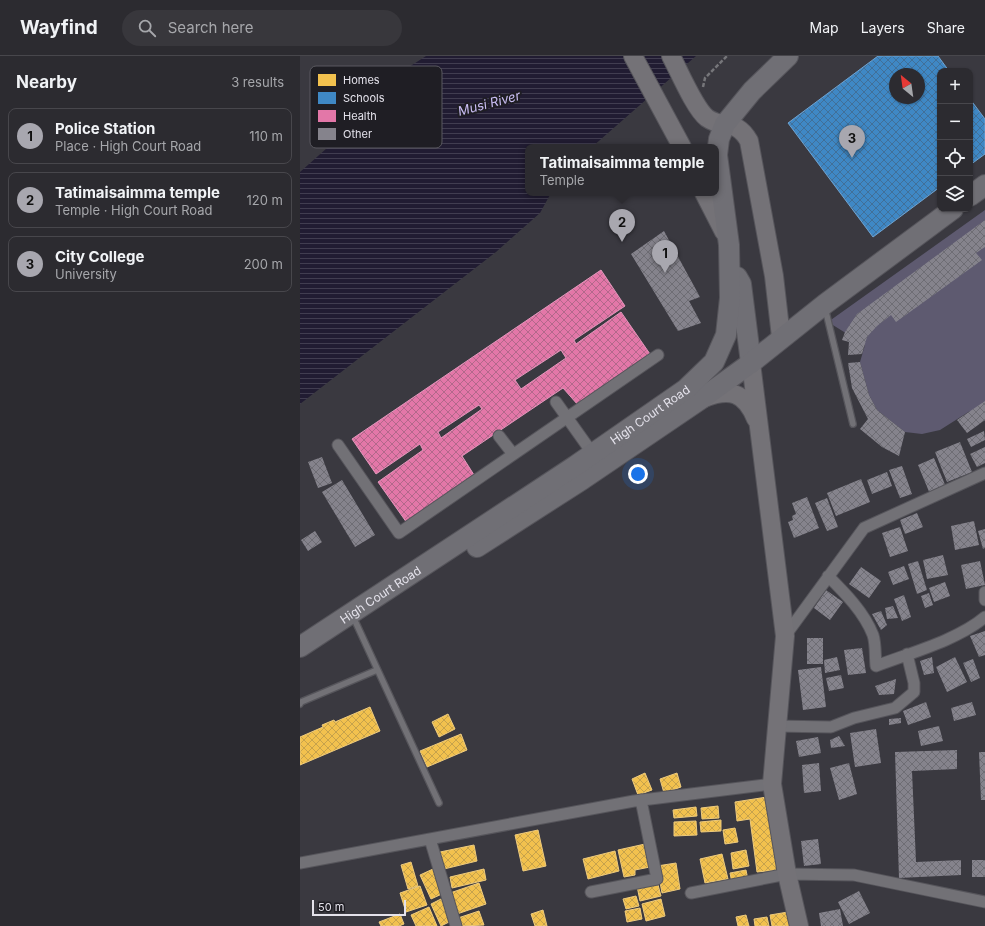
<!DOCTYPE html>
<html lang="en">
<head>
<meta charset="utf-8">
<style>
	:root { --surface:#2c2b30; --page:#38373c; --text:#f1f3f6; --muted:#a6a7ab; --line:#48474c; --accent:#a8a7af }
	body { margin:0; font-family:Inter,sans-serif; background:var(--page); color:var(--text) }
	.controls { position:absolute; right:12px; top:12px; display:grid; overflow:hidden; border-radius:8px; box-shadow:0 1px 3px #0004 }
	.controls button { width:36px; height:36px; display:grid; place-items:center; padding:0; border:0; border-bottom:1px solid var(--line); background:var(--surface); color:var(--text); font:20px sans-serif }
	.compass { position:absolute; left:589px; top:12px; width:36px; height:36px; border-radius:50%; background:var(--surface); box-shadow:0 1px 3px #0004; rotate:331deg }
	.scale { position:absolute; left:12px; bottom:10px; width:94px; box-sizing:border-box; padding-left:4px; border:2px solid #e4e2eb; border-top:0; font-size:11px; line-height:14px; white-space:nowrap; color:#e4e2eb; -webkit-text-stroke:3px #1f1e24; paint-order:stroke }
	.you { position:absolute; left:338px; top:418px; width:14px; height:14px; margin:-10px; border:3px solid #fff; border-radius:50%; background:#1a73e8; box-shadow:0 0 0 6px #1a73e833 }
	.badge { display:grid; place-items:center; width:26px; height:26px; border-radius:50%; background:var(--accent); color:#111; font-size:13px; font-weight:700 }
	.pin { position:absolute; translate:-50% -33px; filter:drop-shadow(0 1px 2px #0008) }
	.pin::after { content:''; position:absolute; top:21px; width:14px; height:12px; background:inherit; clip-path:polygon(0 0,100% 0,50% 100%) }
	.popup { position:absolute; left:225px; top:88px; width:194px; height:52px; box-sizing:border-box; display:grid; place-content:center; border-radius:8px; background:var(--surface); filter:drop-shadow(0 1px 3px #0005); font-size:13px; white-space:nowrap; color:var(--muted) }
	.popup b { font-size:15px; color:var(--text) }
	.popup::after { content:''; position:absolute; left:50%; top:100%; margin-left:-8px; border:8px solid transparent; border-top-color:var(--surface) }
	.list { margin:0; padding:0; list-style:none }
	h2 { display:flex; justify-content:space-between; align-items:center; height:52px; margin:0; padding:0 16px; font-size:17px }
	h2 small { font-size:13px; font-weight:400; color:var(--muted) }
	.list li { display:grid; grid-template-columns:26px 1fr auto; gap:12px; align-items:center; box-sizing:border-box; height:56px; margin:0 8px 8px; padding:0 8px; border:1px solid var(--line); border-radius:8px }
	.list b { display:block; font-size:15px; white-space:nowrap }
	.list p { margin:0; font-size:13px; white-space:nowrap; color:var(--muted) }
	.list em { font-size:13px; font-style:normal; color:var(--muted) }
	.icon { flex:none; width:22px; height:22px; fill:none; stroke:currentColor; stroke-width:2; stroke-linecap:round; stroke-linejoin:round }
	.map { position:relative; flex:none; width:685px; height:870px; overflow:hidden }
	header { display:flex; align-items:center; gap:24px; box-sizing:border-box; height:56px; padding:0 20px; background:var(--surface); border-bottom:1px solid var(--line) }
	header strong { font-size:19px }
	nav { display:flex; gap:22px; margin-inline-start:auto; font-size:14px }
	.search { width:280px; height:36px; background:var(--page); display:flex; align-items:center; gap:10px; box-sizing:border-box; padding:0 14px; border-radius:22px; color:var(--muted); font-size:15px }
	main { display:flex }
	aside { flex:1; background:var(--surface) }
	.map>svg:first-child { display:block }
</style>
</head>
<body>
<header>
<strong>Wayfind</strong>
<div class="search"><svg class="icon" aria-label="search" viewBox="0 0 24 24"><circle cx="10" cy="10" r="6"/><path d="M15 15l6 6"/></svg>Search here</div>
<nav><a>Map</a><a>Layers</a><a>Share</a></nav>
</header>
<main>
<aside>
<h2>Nearby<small>3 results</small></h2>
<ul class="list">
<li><span class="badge">1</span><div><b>Police Station</b><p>Place · High Court Road</p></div><em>110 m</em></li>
<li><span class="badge">2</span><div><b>Tatimaisaimma temple</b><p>Temple · High Court Road</p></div><em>120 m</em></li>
<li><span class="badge">3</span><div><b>City College</b><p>University</p></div><em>200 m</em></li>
</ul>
</aside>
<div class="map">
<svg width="685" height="870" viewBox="0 0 685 870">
	<defs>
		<pattern id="water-rules" width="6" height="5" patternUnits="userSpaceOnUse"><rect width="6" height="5" fill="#211c32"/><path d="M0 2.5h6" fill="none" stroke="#413d50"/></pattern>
		<pattern id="homes-cross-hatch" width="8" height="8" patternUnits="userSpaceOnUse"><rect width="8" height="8" fill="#f2c14e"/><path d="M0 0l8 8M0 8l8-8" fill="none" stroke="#c6a24c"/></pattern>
		<pattern id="schools-cross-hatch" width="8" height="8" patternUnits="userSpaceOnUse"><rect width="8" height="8" fill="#3f88c5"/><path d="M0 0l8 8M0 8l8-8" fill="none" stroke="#417099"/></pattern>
		<pattern id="health-cross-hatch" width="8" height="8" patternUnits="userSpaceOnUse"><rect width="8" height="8" fill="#e377a8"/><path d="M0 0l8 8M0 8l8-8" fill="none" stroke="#b3688b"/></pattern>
		<pattern id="building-cross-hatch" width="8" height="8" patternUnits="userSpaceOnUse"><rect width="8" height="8" fill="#85838c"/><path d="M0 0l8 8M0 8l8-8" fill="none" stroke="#6e6d74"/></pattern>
	</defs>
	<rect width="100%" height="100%" fill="#3a3940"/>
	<path fill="#5e5a70" d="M685 154V365L670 355 640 374 622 378 605 376 577 354 569 339 560 306 565 289 528 266Z"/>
	<path fill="url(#water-rules)" d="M126 0H396L292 91H228V137H251L240 157 196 196 0 348V116L27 92 57 49 81 29Z"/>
	<path fill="url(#homes-cross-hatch)" stroke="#eecb7d" d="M70 651 80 675 0 709V681L23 671 22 669 34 664 35 666Z
		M148 658 155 673 139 681 132 666Z
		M161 678 167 694 127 711 120 695Z
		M345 717 352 734 338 739 332 723Z
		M377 717 381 731 364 737 360 723Z
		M467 741 477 814 457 816 450 763 437 765 435 746Z
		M418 750 419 762 402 763 401 752Z
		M396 751 397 760 374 762 373 754Z
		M421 764V775L401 776 400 766Z
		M396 765 397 779 374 780V766Z
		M435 772 438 786 425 788 423 774Z
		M238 774 246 810 223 815 215 779Z
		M345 788 350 811 335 814V819L324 821 318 794Z
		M174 789 177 805 144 813 140 796Z
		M446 794 449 810 433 813 431 797Z
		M315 795 319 815 288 823 283 803Z
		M422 798 428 823 405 827 400 803Z
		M111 806 118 830 108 833 101 809Z
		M376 807 380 833 362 837 357 810Z
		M133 813 144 837 131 843 120 819Z
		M184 813 186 824 152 832 150 821Z
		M446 814 448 824 432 827 430 817Z
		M357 825 361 840 340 845 337 830Z
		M179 827 186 848 157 858 150 837Z
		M120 830 127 849 106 856 100 837Z
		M336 840 339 850 326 853 323 843Z
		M141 843 151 865 141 870 131 848Z
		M361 843 365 860 346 865 342 848Z
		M129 851 137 870H116L111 859Z
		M340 852 342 863 327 866 325 855Z
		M243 854 247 870H235L231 858Z
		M179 855 184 869 161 870 158 862Z
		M488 856 490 870H472L470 859Z
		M100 858 104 868 99 870H81L79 866Z
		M446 859 449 870H438L436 861Z
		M467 861 469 870H455L454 863Z"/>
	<path fill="url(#schools-cross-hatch)" stroke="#70a3d0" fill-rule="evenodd" d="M578 0H638L649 15H640V131L573 181 488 67ZM595 18H619V42H595Z
		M670 43 685 63V98L670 109Z"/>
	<path fill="url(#health-cross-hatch)" stroke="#e397bc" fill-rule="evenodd" d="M301 214 325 250 274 284 276 288 321 256 350 298 278 349 263 332 162 400 176 422 107 467 78 426 123 394 120 388 76 418 52 383ZM261 294 266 302 221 333 215 324ZM179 349 182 353 141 382 138 376Z"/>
	<path fill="url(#building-cross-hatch)" d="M685 164V191L676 197 682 204 596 266 591 259 577 270 567 281 562 298 548 299 549 286 542 284 545 276 557 258Z
		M364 175 400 241 389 245 401 267 378 275 331 198Z
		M560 306 569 339 577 354 605 376 599 400 582 391 560 373 568 363 552 332 548 307Z
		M685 345V364L667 377 657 364Z
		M684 375 685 384 671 391 667 383Z
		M660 386 672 416 647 426 635 396Z
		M685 391V407L677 411 670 398Z
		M22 401 32 427 18 432 8 406Z
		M634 402 646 431 630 438 618 409Z
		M602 410 612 438 600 442 589 414Z
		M587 416 592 430 572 438 567 424Z
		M561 423 570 446 536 460 527 437Z
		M42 424 75 479 55 491 22 436Z
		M507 441 519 472 494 482 488 466 493 464 492 460 496 458 492 447Z
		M527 442 538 471 527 475 515 447Z
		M617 457 623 471 605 478 600 464Z
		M674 465 679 489 655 494 651 470Z
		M600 471 608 495 590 501 582 477Z
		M685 473V492L683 493 678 475Z
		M15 475 22 486 8 495 1 484Z
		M643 499 648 519 627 523 623 504Z
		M618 505 627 534 617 538 608 508Z
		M680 505 685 529 666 533 661 509Z
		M604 510 609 523 593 529 588 516Z
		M561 511 581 525 569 542 549 528Z
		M645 526 650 540 634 546 629 532Z
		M526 534 543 546 530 564 514 552Z
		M629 537 633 549 625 552 621 540Z
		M604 539 611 561 602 565 594 543Z
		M593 550 598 562 587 563 585 552Z
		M581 555 587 569 581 574 572 558Z
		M685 575V599L679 601 670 580Z
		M507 582H523V608H507Z
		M562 592 566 617 548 619 544 594Z
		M537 601 540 614 525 617 524 604Z
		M632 601 634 617 624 619 620 605Z
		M655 601 667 626 647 636 636 611Z
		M673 603 680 622 671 626 663 607Z
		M521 611 526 651 503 654 498 614Z
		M541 619 544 632 529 635 526 622Z
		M596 623 594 638 579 639 575 630Z
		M626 646 631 661 608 669 603 655Z
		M672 646 676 659 654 665 651 652Z
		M601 662V667L589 669V663Z
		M639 670 643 685 621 690 618 675Z
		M576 673 581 707 555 711 550 677Z
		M539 680 545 690 531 692 530 684Z
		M518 681 521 697 499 701 496 685Z
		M657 694V713L612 715 616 806 661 804V819L599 822 595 696Z
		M679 696H685V744H681Z
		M519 707 521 735 504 737 502 709Z
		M549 707 557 738 539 744 530 712Z
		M518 783 521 808 504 810 501 785Z
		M672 804H685V821H672Z
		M559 835 570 857 549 868 538 846Z
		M540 853 543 870H521L519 857Z"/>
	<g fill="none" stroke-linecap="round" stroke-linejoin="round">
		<defs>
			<path id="lane" d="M525 252 553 368
				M56 567 139 747
				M0 648 1 646 77 614"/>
			<path id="street" d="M256 346 293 398
				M199 380 213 398
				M38 389 99 477 358 299
				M528 520C545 537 564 556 573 579 576 588 575 601 576 610 610 597 658 584 685 561
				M685 536V544
				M485 580 564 472 685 417
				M475 670 531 671 554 662 595 652 614 636V627L607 598
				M130 783 156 870
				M0 807 334 745 472 728
				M291 836 357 823 341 744
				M391 837 487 818 554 819 685 846"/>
			<path id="primary" d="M333 0 382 91
				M371 0C379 15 395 53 407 62 424 74 436 62 449 85L474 220 481 281
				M404 137 424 176
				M451 307 485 580 472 728 487 818 499 870
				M404 342C430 332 445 336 456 363"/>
			<g id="highway">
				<path d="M670 140 685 129"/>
				<path d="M437 221 441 228 451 307"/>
				<path d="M177 491 283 423 401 343 451 307 525 248 653 153"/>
				<path id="s1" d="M0 591 275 410 386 333 414 306 426 279 430 242 429 189 417 99 419 83 425 68 452 35 488 0"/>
			</g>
		</defs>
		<use href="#lane" stroke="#56555b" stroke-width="8"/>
		<use href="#street" stroke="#56555b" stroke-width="13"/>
		<use href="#primary" stroke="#56555b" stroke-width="20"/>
		<use href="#highway" stroke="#56555b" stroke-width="22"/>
		<path stroke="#76767a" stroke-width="2.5" stroke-dasharray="4 2" stroke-linecap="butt" d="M403 31 405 22 427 0"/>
		<use href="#lane" stroke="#727176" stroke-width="5.5"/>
		<use href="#street" stroke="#727176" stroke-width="11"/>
		<use href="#primary" stroke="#747277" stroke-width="18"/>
		<use href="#highway" stroke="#706f75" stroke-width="20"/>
	</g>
	<g text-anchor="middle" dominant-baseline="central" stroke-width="4" stroke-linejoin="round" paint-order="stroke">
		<g font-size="12" fill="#e4e2eb" stroke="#1f1e24">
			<text stroke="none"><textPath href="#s1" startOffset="420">High Court Road</textPath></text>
			<text stroke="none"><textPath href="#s1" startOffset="96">High Court Road</textPath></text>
		</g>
		<g font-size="13" font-style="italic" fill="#cbbff5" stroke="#1f1e24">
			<text transform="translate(189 47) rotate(-15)">Musi River</text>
		</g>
	</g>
	<rect x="10" y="10" width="132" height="82" rx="6" fill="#1f1e24" stroke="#5a5960" stroke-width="1"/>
	<rect x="18" y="18" width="18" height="12" fill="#f2c14e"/>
	<rect x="18" y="36" width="18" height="12" fill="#3f88c5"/>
	<rect x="18" y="54" width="18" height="12" fill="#e377a8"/>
	<rect x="18" y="72" width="18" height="12" fill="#85838c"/>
	<g font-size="11" fill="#e4e2eb">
		<text x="43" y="28">Homes</text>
		<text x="43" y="46">Schools</text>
		<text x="43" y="64">Health</text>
		<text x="43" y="82">Other</text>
	</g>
</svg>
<div class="controls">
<button>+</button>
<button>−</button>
<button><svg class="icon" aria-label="locate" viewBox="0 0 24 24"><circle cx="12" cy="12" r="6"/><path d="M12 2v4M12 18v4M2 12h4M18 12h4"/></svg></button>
<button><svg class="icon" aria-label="layers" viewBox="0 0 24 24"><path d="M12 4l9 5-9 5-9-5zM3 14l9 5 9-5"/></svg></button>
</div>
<svg class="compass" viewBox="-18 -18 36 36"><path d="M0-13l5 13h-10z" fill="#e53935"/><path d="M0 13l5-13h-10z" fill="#a6a7ab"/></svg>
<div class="scale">50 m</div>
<div class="you"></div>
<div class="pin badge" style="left:365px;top:217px">1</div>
<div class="pin badge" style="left:322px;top:186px">2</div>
<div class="popup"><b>Tatimaisaimma temple</b>Temple</div>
<div class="pin badge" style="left:552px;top:102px">3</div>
</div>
</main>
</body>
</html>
